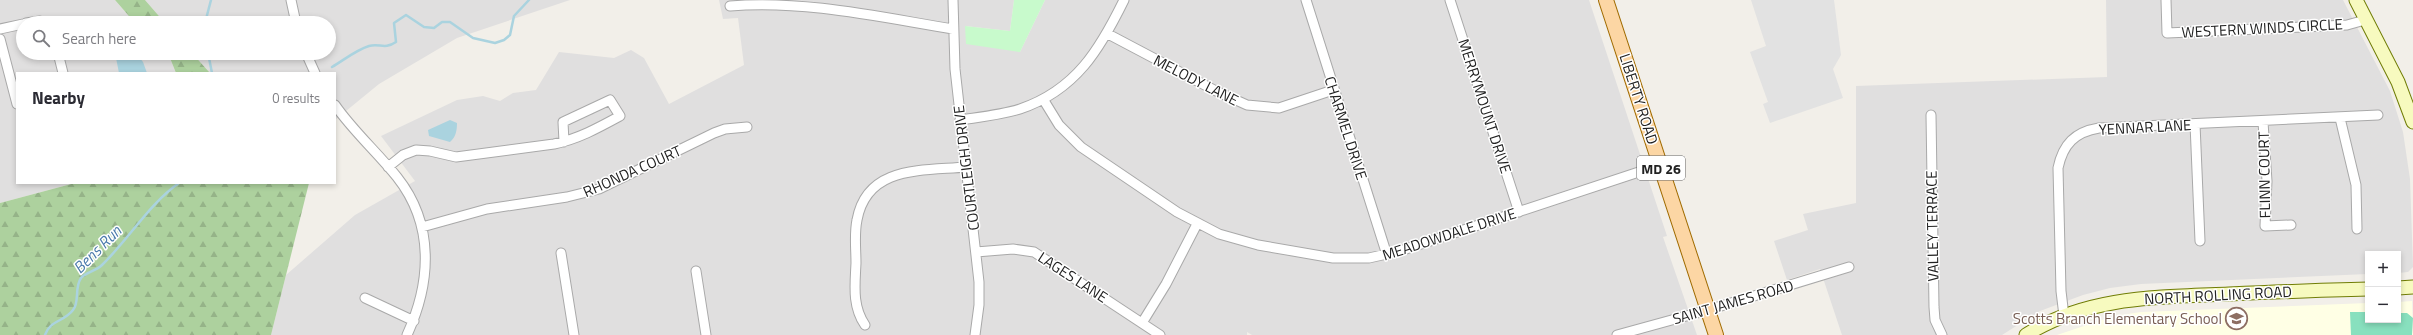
<!DOCTYPE html>
<html lang="en">
<head>
<meta charset="utf-8">
<style>
	:root { --surface:#fff; --page:#f7f7f7; --text:#2b2b33; --muted:#7c7c81; --line:#e1e1e2 }
	body { margin:0; font-family:"Titillium Web",sans-serif; background:var(--page); color:var(--text) }
	.controls { position:absolute; right:12px; bottom:12px; display:grid; overflow:hidden; border-radius:0px; box-shadow:0 2px 6px #0003 }
	.controls button { width:36px; height:36px; display:grid; place-items:center; padding:0; border:0; border-bottom:1px solid var(--line); background:var(--surface); color:var(--text); font:20px sans-serif }
	.list { margin:0; padding:0; list-style:none }
	h2 { display:flex; justify-content:space-between; align-items:center; height:52px; margin:0; padding:0 16px; font-size:17px }
	h2 small { font-size:13px; font-weight:400; color:var(--muted) }
	.icon { flex:none; width:22px; height:22px; fill:none; stroke:currentColor; stroke-width:2; stroke-linecap:round; stroke-linejoin:round }
	.map { position:relative; flex:none; width:2413px; height:335px; overflow:hidden }
	.search { position:absolute; background:var(--surface); box-shadow:0 2px 6px #0003; left:16px; top:16px; width:320px; height:44px; display:flex; align-items:center; gap:10px; box-sizing:border-box; padding:0 14px; border-radius:22px; color:var(--muted); font-size:15px }
	.panel { position:absolute; background:var(--surface); box-shadow:0 2px 6px #0003; left:16px; top:72px; width:320px; height:112px; border-radius:0px }
	.map>svg:first-child { display:block }
</style>
</head>
<body>
<div class="map">
<svg width="2413" height="335" viewBox="0 0 2413 335">
	<defs>
		<pattern id="forest-firs" width="22" height="20" patternUnits="userSpaceOnUse"><rect width="22" height="20" fill="#add19e"/><path d="M5 1l3.5 6h-7zM16 11l3.5 6h-7z" fill="#95b388"/></pattern>
	</defs>
	<rect width="100%" height="100%" fill="#f2efe9"/>
	<path fill="#e0dfdf" d="M0 0H115L135 23H23V53H168L176 73H17V183H75L0 203Z
		M145 0H570L457 38 379 84 335 120V73H210L192 53H329V23H165Z
		M719 0H1014L1010 31 965 26 1020 52 1045 0H1589L1667 236 1663 237 1697 335H1252L1247 332V335H271L286 275 355 215 415 181 381 136 457 100 483 96 500 101 513 93 536 90 559 52 614 58 631 50 644 58 669 104 744 65 738 18 723 19Z
		M2106 0H2343L2390 91 2403 132 2410 179 2413 267 2408 272 2398 273V254H2368V274L2141 284 2110 288 2083 295 2040 311 2002 335H1842L1820 269 1787 280 1774 241 1808 230 1803 214 1856 203V86L2107 77Z"/>
	<path fill="#ffffe5" d="M2412 301 2413 335H2057L2114 316 2141 312 2368 303V320H2398V302Z"/>
	<path fill="url(#forest-firs)" d="M115 0H145L165 23H135Z
		M168 53H192L210 73H176Z
		M75 183H309L271 335H0V203Z"/>
	<path fill="#c8facc" d="M1014 0H1045L1020 52 966 44 965 26 1010 31Z"/>
	<path fill="#88e0be" d="M2350 312H2368V320H2398V313H2407L2413 318 2412 335H2351Z"/>
	<path fill="#e2e2e2" d="M1751 0H1834L1841 55 1833 69 1843 98 1770 123 1763 104 1768 102 1750 52 1766 46Z"/>
	<path fill="#aad3df" d="M115 53H136L143 62 147 73H119Z
		M450 120 457 123C457 130 456 137 450 142L429 136 428 130Z"/>
	<g fill="none" stroke-linecap="round" stroke-linejoin="round">
		<path stroke="#aad3df" stroke-width="2.5" d="M205 23 211 0
			M208 53 212 73
			M332 67C344 60 356 50 369 46 380 43 384 50 396 42L394 23 406 15 424 27 434 28 442 22H450L473 38 495 43 504 40 510 35 514 16 529 0
			M45 335C50 320 64 322 73 310 80 302 74 288 81 278 86 272 96 271 102 265 128 240 150 203 179 183"/>
		<defs>
			<path id="street" d="M291 0 296 23
				M953 0 955 69 979 282V305L975 335
				M1306 0 1387 255
				M1450 0 1519 212
				M2166 0 2167 33 2347 25 2365 20
				M730 6C805 0 879 17 953 29
				M26 23 40 21 45 23
				M0 29 23 24
				M1108 34 1216 91 1247 105 1279 108 1333 90
				M0 39 17 104
				M58 53 63 73
				M306 53 315 73
				M1043 99 1059 125 1081 147 1177 212 1219 234 1258 245 1333 258H1369L1400 251 1660 165
				M335 105C353 131 377 152 397 177 435 225 431 283 407 335
				M1931 115 1934 307 1935 320 1942 335
				M2340 118 2356 185 2357 229
				M960 120C980 117 1001 115 1020 109 1076 90 1100 49 1124 0
				M2263 122 2267 181 2265 226 2291 225
				M2195 124 2200 241
				M388 167 403 155 416 150 430 151 456 157 554 144C578 139 598 128 620 116L610 100 563 122 564 142
				M422 227 487 209 567 197 599 189 714 133 725 129 747 127
				M976 252 1013 249 1034 252 1160 335
				M561 253 574 335
				M696 271 706 335
				M365 298 414 321
				M2064 316 2061 291 2058 168C2063 144 2075 132 2099 128L2378 115
				M1142 323 1166 284 1197 224
				M865 325C852 306 855 285 856 263 856 249 854 234 857 220 867 165 923 171 966 167
				M1617 335 1708 310 1849 267"/>
			<path id="secondary" d="M2356 0 2398 82 2413 122
				M2398 288 2413 287
				M2026 335C2087 296 2159 297 2229 294 2275 292 2322 290 2368 289"/>
			<path id="primary" d="M1606 0 1716 335"/>
		</defs>
		<use href="#street" stroke="#a9a9a9" stroke-width="11"/>
		<use href="#secondary" stroke="#707d05" stroke-width="15"/>
		<use href="#primary" stroke="#a06b00" stroke-width="16"/>
		<use href="#street" stroke="#fff" stroke-width="9"/>
		<use href="#secondary" stroke="#f7fabf" stroke-width="13"/>
		<use href="#primary" stroke="#fcd6a4" stroke-width="14"/>
	</g>
	<defs>
		<symbol id="school-ring" viewBox="-11 -11 22 22"><circle r="9.5" fill="#fff" stroke="#8d6e63" stroke-width="1.5"/><path d="M0-5L7-2L0 1L-7-2ZM-4 1L0 2.5L4 1V4Q0 6-4 4Z" fill="#8d6e63"/></symbol>
	</defs>
	<g fill-rule="evenodd">
		<use href="#school-ring" x="2224" y="306" width="25" height="25"/>
	</g>
	<g text-anchor="middle" dominant-baseline="central" stroke-width="3" stroke-linejoin="round" paint-order="stroke">
		<rect fill="#fff" stroke="#646464" stroke-width="1" x="1637" y="156" width="48" height="24" rx="3"/>
		<g font-size="14" font-weight="bold" fill="#222">
			<text x="1661" y="168">MD 26</text>
		</g>
		<g font-size="15" fill="#222" stroke="#fff">
			<text transform="translate(2262 28) rotate(-3)">WESTERN WINDS CIRCLE</text>
			<text transform="translate(1196 80) rotate(27)">MELODY LANE</text>
			<text transform="translate(1639 99) rotate(72)">LIBERTY ROAD</text>
			<text transform="translate(1485 106) rotate(72)">MERRYMOUNT DRIVE</text>
			<text transform="translate(2145 127) rotate(-3)">YENNAR LANE</text>
			<text transform="translate(1346 128) rotate(72)">CHARMEL DRIVE</text>
			<text transform="translate(966 168) rotate(-97)">COURTLEIGH DRIVE</text>
			<text transform="translate(632 171) rotate(-24)">RHONDA COURT</text>
			<text transform="translate(2264 175) rotate(-91)">FLINN COURT</text>
			<text transform="translate(1932 226) rotate(-91)">VALLEY TERRACE</text>
			<text transform="translate(1449 234) rotate(-18)">MEADOWDALE DRIVE</text>
			<text transform="translate(1073 277) rotate(33)">LAGES LANE</text>
			<text transform="translate(2218 295) rotate(-3)">NORTH ROLLING ROAD</text>
			<text transform="translate(1733 302) rotate(-16)">SAINT JAMES ROAD</text>
		</g>
		<g font-size="15" fill="#785e54" stroke="#fff" text-anchor="end">
			<text x="2222" y="318">Scotts Branch Elementary School</text>
		</g>
		<g font-size="16" font-style="italic" fill="#4a7aab" stroke="#fff">
			<text transform="translate(97 249) rotate(-45)">Bens Run</text>
		</g>
	</g>
</svg>
<div class="controls">
<button>+</button>
<button>−</button>
</div>
<div class="search"><svg class="icon" aria-label="search" viewBox="0 0 24 24"><circle cx="10" cy="10" r="6"/><path d="M15 15l6 6"/></svg>Search here</div>
<section class="panel">
<h2>Nearby<small>0 results</small></h2>
<ul class="list">
</ul>
</section>
</div>
</body>
</html>
